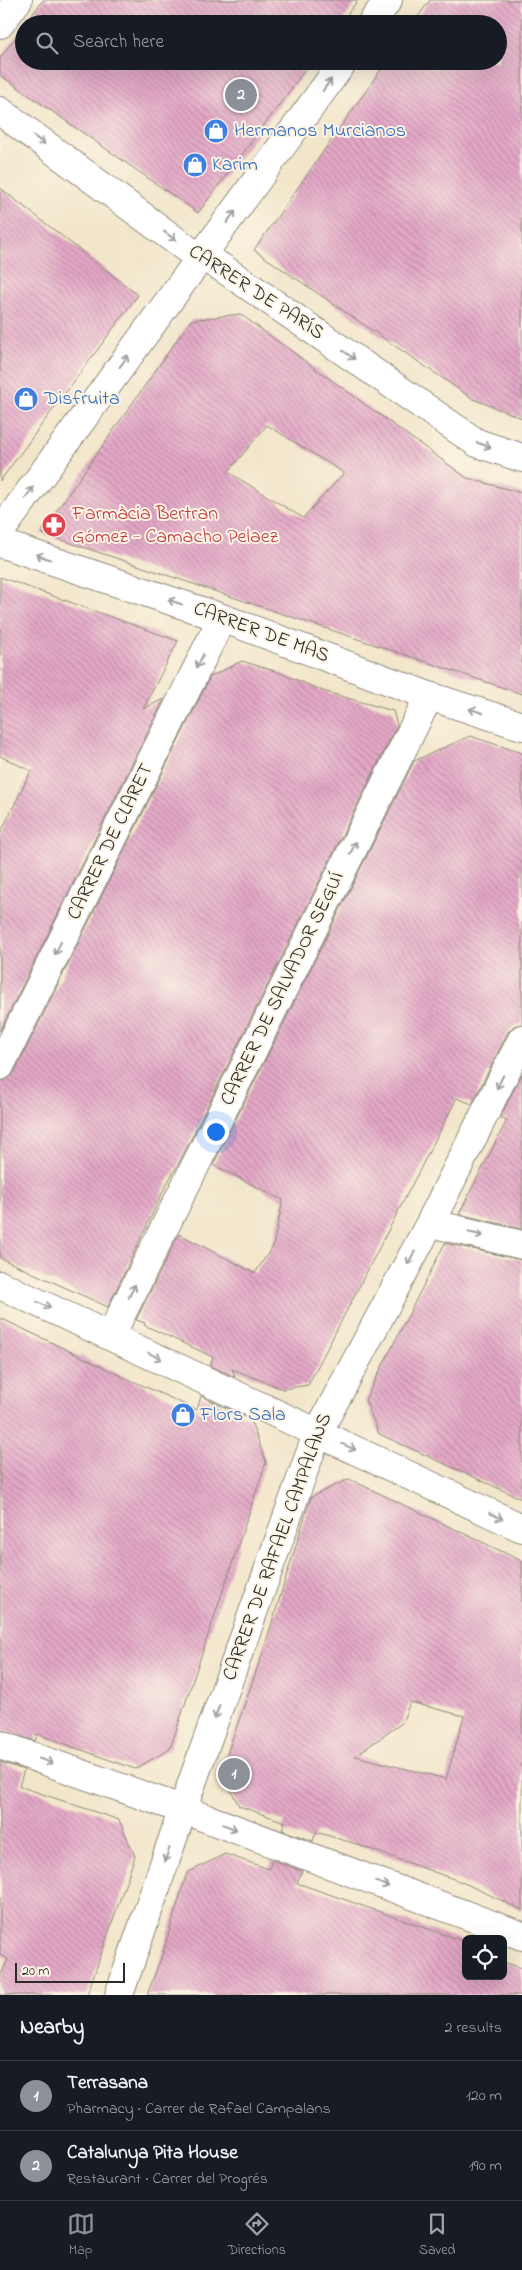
<!DOCTYPE html>
<html lang="en">
<head>
<meta charset="utf-8">
<style>
	:root { --surface:#171b24; --page:#20242c; --text:#f1f3f6; --muted:#9ea1a6; --line:#363941; --accent:#8c9099 }
	body { margin:0; font-family:"Indie Flower",sans-serif; background:var(--page); color:var(--text) }
	.controls { position:absolute; right:15px; bottom:15px; display:grid; overflow:hidden; border-radius:8px; box-shadow:0 5px 20px #0002 }
	.controls button { width:45px; height:45px; display:grid; place-items:center; padding:0; border:0; border-bottom:1px solid var(--line); background:var(--surface); color:var(--text); font:25px sans-serif }
	.scale { position:absolute; left:15px; bottom:12px; width:110px; box-sizing:border-box; padding-left:5px; border:2px solid #2b2b2b; border-top:0; font-size:14px; line-height:18px; white-space:nowrap; color:#2b2b2b; -webkit-text-stroke:4px #fcf5e5; paint-order:stroke }
	.you { position:absolute; left:215px; top:1131px; width:18px; height:18px; margin:-12px; border:4px solid #fff; border-radius:50%; background:#1a73e8; box-shadow:0 0 0 8px #1a73e833 }
	.badge { display:grid; place-items:center; width:32px; height:32px; border-radius:50%; background:var(--accent); color:#fff; font-size:16px; font-weight:700 }
	.pin { position:absolute; translate:-50% -50%; border:2px solid #fff; box-shadow:0 1px 5px #0006 }
	.list { margin:0; padding:0; list-style:none }
	h2 { display:flex; justify-content:space-between; align-items:center; height:65px; margin:0; padding:0 20px; font-size:21px }
	h2 small { font-size:16px; font-weight:400; color:var(--muted) }
	.list li { display:grid; grid-template-columns:32px 1fr auto; gap:15px; align-items:center; box-sizing:border-box; height:70px; padding:0 20px; border-top:1px solid var(--line) }
	.list b { display:block; font-size:19px; white-space:nowrap }
	.list p { margin:0; font-size:16px; white-space:nowrap; color:var(--muted) }
	.list em { font-size:16px; font-style:normal; color:var(--muted) }
	.icon { flex:none; width:28px; height:28px; fill:none; stroke:currentColor; stroke-width:2; stroke-linecap:round; stroke-linejoin:round }
	.map { position:relative; flex:none; width:522px; height:1995px; overflow:hidden }
	.search { position:absolute; background:var(--surface); box-shadow:0 5px 20px #0002; left:15px; right:15px; top:15px; height:55px; display:flex; align-items:center; gap:12px; box-sizing:border-box; padding:0 18px; border-radius:28px; color:var(--muted); font-size:19px }
	.sheet { height:205px; background:var(--surface) }
	nav { display:flex; justify-content:space-around; align-items:center; box-sizing:border-box; height:70px; border-top:1px solid var(--line); background:var(--surface); font-size:14px; color:var(--muted) }
	nav a { display:grid; justify-items:center; gap:2px }
	nav .on { color:var(--accent) }
	.map>svg:first-child { display:block }
</style>
</head>
<body>
<div class="map">
<svg width="522" height="1995" viewBox="0 0 522 1995">
	<defs>
		<pattern id="building-back-hatch" width="6" height="6" patternUnits="userSpaceOnUse" patternTransform="scale(1.25)"><rect width="6" height="6" fill="#e4a8c7"/><path d="M-1 5l2 2M0 0l6 6M5-1l2 2" fill="none" stroke="#b989a2"/></pattern>
	</defs>
	<rect width="100%" height="100%" fill="#fcf5e5"/>
	<filter id="ink" filterUnits="userSpaceOnUse"><feTurbulence type="fractalNoise" baseFrequency=".02" numOctaves="2"/><feDisplacementMap in="SourceGraphic" scale="10" xChannelSelector="R" yChannelSelector="G"/><feConvolveMatrix kernelMatrix="1 2 1 2 8 2 1 2 1" color-interpolation-filters="sRGB"/></filter>
	<filter id="wash" filterUnits="userSpaceOnUse"><feTurbulence type="fractalNoise" baseFrequency=".0096" numOctaves="4" result="noise"/><feDisplacementMap in="SourceGraphic" scale="20" xChannelSelector="R" yChannelSelector="G"/><feGaussianBlur stdDeviation="1.12" result="paint"/><feColorMatrix in="noise" values="0 0 0 0 0 0 0 0 0 0 0 0 0 0 0 0 0 1.4 0 .05"/><feComposite in="paint" operator="in"/></filter>
	<g filter="url(#wash)">
		<rect width="100%" height="100%" fill="#f2e6ca"/>
		<g id="blocks">
			<path fill="url(#building-back-hatch)" fill-rule="evenodd" d="M43 0H358L340 24H25Z
				M430 0H522V418L473 399 254 250 387 61H498V24H413Z
				M24 26V61H312L198 213 0 75V58Z
				M0 188 138 295 0 481Z
				M240 314 467 478 522 493V694L41 533 191 320ZM267 425 344 473 303 518 228 472Z
				M0 577 178 641 143 709 164 699 0 1031V834L31 771 0 756Z
				M242 661 278 672 323 691 393 711 397 725 180 1161 166 1185 108 1307 0 1258V1081L8 1079 14 1073 210 677Z
				M470 736 522 753V1024L514 1026 508 1032 472 1104 457 1098 308 1385 283 1389 232 1369 235 1377 210 1366 213 1357 144 1325 145 1323 136 1320 179 1234 255 1273 273 1246 283 1200 213 1165 414 761Z
				M522 1074V1229L459 1214 507 1120 500 1117Z
				M445 1243 522 1260V1499L379 1434 365 1400Z
				M0 1318 126 1378 197 1410 201 1396 250 1419 266 1462 170 1749 135 1769 37 1734 35 1741 0 1730Z
				M349 1479 522 1561V1910L462 1882 353 1843 316 1832 313 1841 282 1830 285 1822 239 1806 221 1771 262 1655 311 1497ZM410 1702 464 1716 446 1779 355 1756 402 1723Z
				M0 1762 24 1770 19 1786 119 1820 135 1856 87 1995H0V1977L8 1959 0 1955Z
				M225 1854 269 1869 272 1860 302 1871 297 1883 466 1942V1976H503V1962L522 1968V1995H147L162 1955 187 1873Z"/>
		</g>
	</g>
	<g filter="url(#ink)">
		<use href="#blocks" fill-opacity="0" stroke="#8e887a" stroke-width="1"/>
		<g fill="none" stroke-linecap="round" stroke-linejoin="round">
			<defs>
				<path id="pedestrian" d="M184 1810 522 1936"/>
				<path id="minor" d="M0 24 18 0
					M371 24 388 0
					M0 111 187 249 221 267 477 443 522 458
					M0 532 344 61
					M0 543 222 618 429 696 522 726
					M0 1066 222 618
					M430 1223 522 1245
					M0 1285 522 1528
					M111 1335 429 696
					M0 1745 184 1810
					M119 1995 194 1777 317 1434 430 1223 522 1039"/>
			</defs>
			<use href="#pedestrian" stroke="#8e887a" stroke-width="30"/>
			<use href="#minor" stroke="#8e887a" stroke-width="30"/>
			<use href="#pedestrian" stroke="#fff" stroke-width="28"/>
			<use href="#minor" stroke="#fff" stroke-width="28"/>
		</g>
		<defs><path id="oneway-shaft" d="M-6 0H5M1.5-3L5.5 0L1.5 3" fill="none" stroke-width="1.6" stroke-linecap="round" stroke-linejoin="round" transform="scale(1.25)"/></defs>
		<g stroke="#a0a0a0">
			<use href="#oneway-shaft" transform="translate(327 85) rotate(-54)"/>
			<use href="#oneway-shaft" transform="translate(39 140) rotate(36)"/>
			<use href="#oneway-shaft" transform="translate(231 217) rotate(-54)"/>
			<use href="#oneway-shaft" transform="translate(170 236) rotate(36)"/>
			<use href="#oneway-shaft" transform="translate(349 355) rotate(35)"/>
			<use href="#oneway-shaft" transform="translate(124 361) rotate(-54)"/>
			<use href="#oneway-shaft" transform="translate(484 445) rotate(19)"/>
			<use href="#oneway-shaft" transform="translate(29 493) rotate(-54)"/>
			<use href="#oneway-shaft" transform="translate(43 557) rotate(-161)"/>
			<use href="#oneway-shaft" transform="translate(175 602) rotate(-161)"/>
			<use href="#oneway-shaft" transform="translate(200 661) rotate(116)"/>
			<use href="#oneway-shaft" transform="translate(476 711) rotate(-162)"/>
			<use href="#oneway-shaft" transform="translate(353 848) rotate(-64)"/>
			<use href="#oneway-shaft" transform="translate(58 948) rotate(116)"/>
			<use href="#oneway-shaft" transform="translate(500 1082) rotate(116)"/>
			<use href="#oneway-shaft" transform="translate(476 1234) rotate(13)"/>
			<use href="#oneway-shaft" transform="translate(411 1258) rotate(119)"/>
			<use href="#oneway-shaft" transform="translate(132 1291) rotate(-64)"/>
			<use href="#oneway-shaft" transform="translate(44 1305) rotate(24)"/>
			<use href="#oneway-shaft" transform="translate(155 1356) rotate(25)"/>
			<use href="#oneway-shaft" transform="translate(349 1447) rotate(24)"/>
			<use href="#oneway-shaft" transform="translate(496 1516) rotate(25)"/>
			<use href="#oneway-shaft" transform="translate(217 1712) rotate(110)"/>
			<use href="#oneway-shaft" transform="translate(46 1761) rotate(19)"/>
			<use href="#oneway-shaft" transform="translate(230 1827) rotate(21)"/>
			<use href="#oneway-shaft" transform="translate(167 1855) rotate(110)"/>
			<use href="#oneway-shaft" transform="translate(382 1884) rotate(21)"/>
		</g>
	</g>
	<defs>
		<symbol id="shop-disc" viewBox="-11 -11 22 22"><circle r="9.5" fill="#3f7fe0" stroke="#fcf5e5"/><path d="M-5-2.5h2.3a2.7 3.5 0 0 1 5.4 0H5L5.5 6h-11ZM-1.5-2.5h3a1.5 2.3 0 0 0-3 0Z" fill="#fff"/></symbol>
		<symbol id="pharmacy-disc" viewBox="-11 -11 22 22"><circle r="9.5" fill="#e0444e" stroke="#fcf5e5"/><path d="M-2-6h4v4h4v4h-4v4h-4v-4h-4v-4h4Z" fill="#fff"/></symbol>
	</defs>
	<g fill-rule="evenodd">
		<use href="#shop-disc" x="202" y="117" width="28" height="28"/>
		<use href="#shop-disc" x="181" y="151" width="28" height="28"/>
		<use href="#shop-disc" x="12" y="385" width="28" height="28"/>
		<use href="#pharmacy-disc" x="40" y="511" width="28" height="28"/>
		<use href="#shop-disc" x="169" y="1401" width="28" height="28"/>
	</g>
	<g text-anchor="middle" dominant-baseline="central" stroke-width="4" stroke-linejoin="round" paint-order="stroke">
		<g font-size="20" fill="#366cbe" stroke="#fcf5e5" text-anchor="start">
			<text x="234" y="131">Hermanos Murcianos</text>
			<text x="212" y="165">Karim</text>
			<text x="44" y="399">Disfruita</text>
			<text x="200" y="1415">Flors Sala</text>
		</g>
		<g font-size="20" fill="#2b2b2b" stroke="#fcf5e5">
			<text transform="translate(256 293) rotate(33)">CARRER DE PARÍS</text>
			<text transform="translate(261 633) rotate(20)">CARRER DE MAS</text>
			<text transform="translate(111 842) rotate(-64)">CARRER DE CLARET</text>
			<text transform="translate(283 989) rotate(-64)">CARRER DE SALVADOR SEGUÍ</text>
			<text transform="translate(278 1547) rotate(-70)">CARRER DE RAFAEL CAMPALANS</text>
		</g>
		<g font-size="20" fill="#be3a42" stroke="#fcf5e5" text-anchor="start">
			<text x="72" y="514">Farmàcia Bertran<tspan x="72" dy="23">Gómez - Camacho Pelaez</tspan></text>
		</g>
	</g>
</svg>
<div class="controls">
<button><svg class="icon" aria-label="locate" viewBox="0 0 24 24"><circle cx="12" cy="12" r="6"/><path d="M12 2v4M12 18v4M2 12h4M18 12h4"/></svg></button>
</div>
<div class="scale">20 m</div>
<div class="you"></div>
<div class="pin badge" style="left:234px;top:1774px">1</div>
<div class="pin badge" style="left:241px;top:95px">2</div>
<div class="search"><svg class="icon" aria-label="search" viewBox="0 0 24 24"><circle cx="10" cy="10" r="6"/><path d="M15 15l6 6"/></svg>Search here</div>
</div>
<section class="sheet">
<h2>Nearby<small>2 results</small></h2>
<ul class="list">
<li><span class="badge">1</span><div><b>Terrasana</b><p>Pharmacy · Carrer de Rafael Campalans</p></div><em>120 m</em></li>
<li><span class="badge">2</span><div><b>Catalunya Pita House</b><p>Restaurant · Carrer del Progrés</p></div><em>190 m</em></li>
</ul>
</section>
<nav>
<a class="on"><svg class="icon" aria-label="map" viewBox="0 0 24 24"><path d="M3 6l6-2 6 2 6-2v14l-6 2-6-2-6 2zM9 4v14M15 6v14"/></svg>Map</a>
<a><svg class="icon" aria-label="directions" viewBox="0 0 24 24"><path d="M12 3l9 9-9 9-9-9zM9 14v-3h6M13 9l2 2-2 2"/></svg>Directions</a>
<a><svg class="icon" aria-label="saved" viewBox="0 0 24 24"><path d="M7 4h10v16l-5-4-5 4z"/></svg>Saved</a>
</nav>
</body>
</html>
